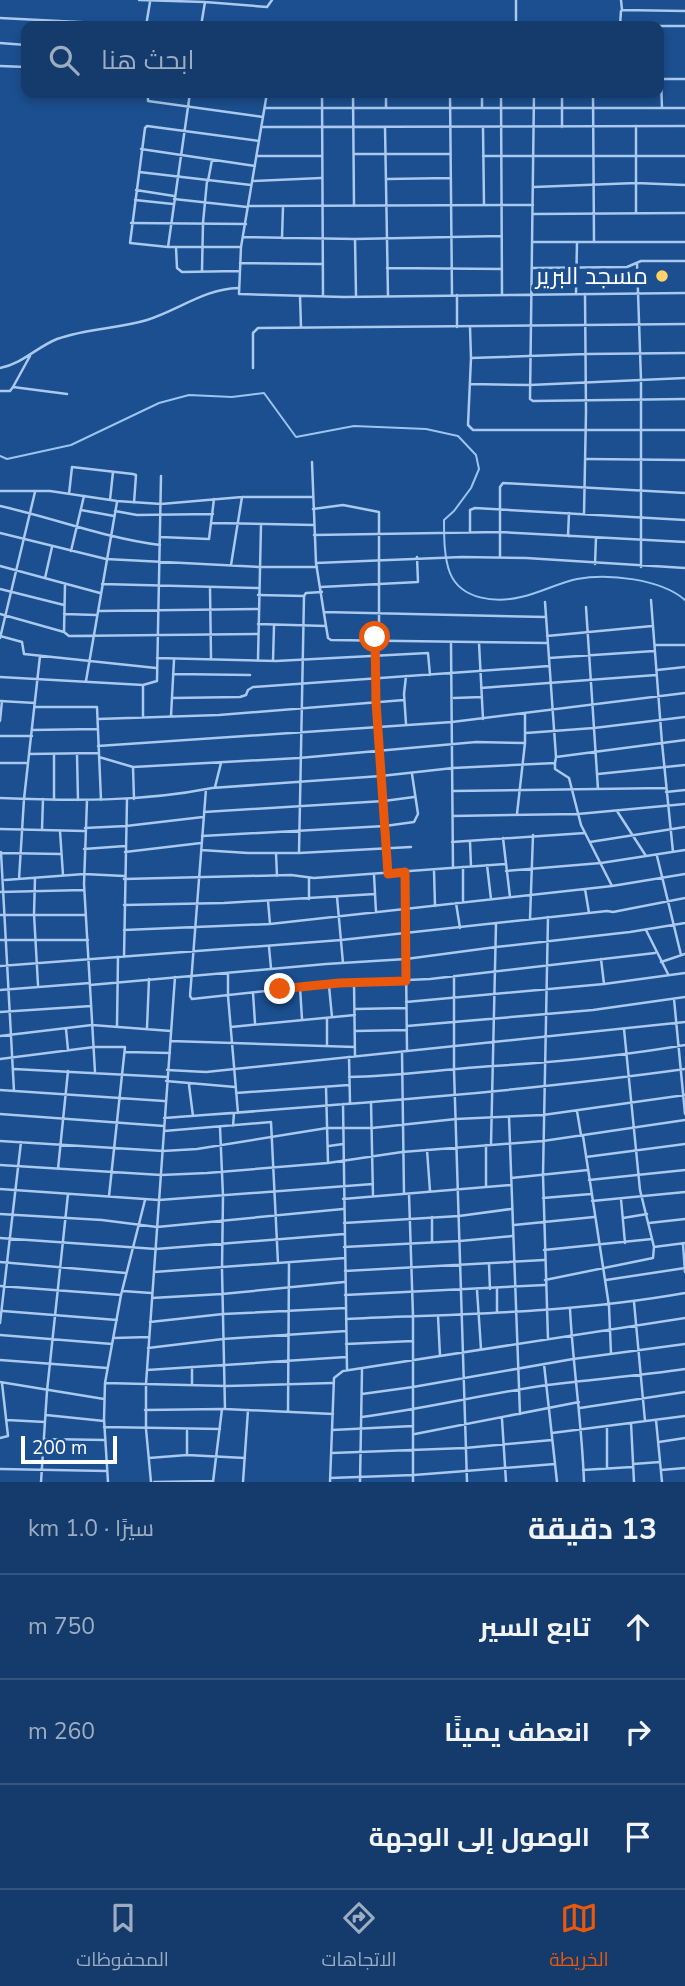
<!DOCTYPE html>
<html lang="ar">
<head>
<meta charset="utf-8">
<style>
	:root { --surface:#143b6b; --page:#214673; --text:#f1f3f6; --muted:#9dadc1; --line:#33557e; --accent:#ea580c }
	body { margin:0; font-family:"Nunito Sans",Cairo,sans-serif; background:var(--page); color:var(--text); direction:rtl }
	.scale { position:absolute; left:21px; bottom:18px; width:96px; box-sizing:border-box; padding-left:7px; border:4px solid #fff; border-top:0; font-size:19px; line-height:24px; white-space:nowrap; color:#fff; -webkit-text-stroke:5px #1b4f8f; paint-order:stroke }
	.stop { position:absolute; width:21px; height:21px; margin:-16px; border:5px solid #ea580c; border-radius:50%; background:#fff }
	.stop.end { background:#ea580c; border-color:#fff; box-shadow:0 2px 7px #0008 }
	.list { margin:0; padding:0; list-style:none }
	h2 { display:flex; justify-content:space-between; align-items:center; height:91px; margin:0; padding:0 28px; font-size:30px }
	h2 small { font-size:23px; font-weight:400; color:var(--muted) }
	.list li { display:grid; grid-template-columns:46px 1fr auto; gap:21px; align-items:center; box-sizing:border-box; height:105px; padding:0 28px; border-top:2px solid var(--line) }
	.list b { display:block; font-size:26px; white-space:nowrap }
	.list em { font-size:23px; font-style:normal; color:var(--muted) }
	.icon { flex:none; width:38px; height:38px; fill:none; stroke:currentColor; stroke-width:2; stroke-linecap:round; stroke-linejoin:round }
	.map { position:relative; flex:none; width:685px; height:1482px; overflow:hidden; direction:ltr }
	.search { position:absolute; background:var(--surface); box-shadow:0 4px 10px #0003; left:21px; right:21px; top:21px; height:77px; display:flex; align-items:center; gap:18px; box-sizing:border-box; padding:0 24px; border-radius:14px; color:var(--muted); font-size:26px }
	.sheet { height:406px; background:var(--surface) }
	nav { display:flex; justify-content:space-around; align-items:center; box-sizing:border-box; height:98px; border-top:2px solid var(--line); background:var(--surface); font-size:19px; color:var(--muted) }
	nav a { display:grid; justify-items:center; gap:4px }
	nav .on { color:var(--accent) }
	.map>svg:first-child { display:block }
</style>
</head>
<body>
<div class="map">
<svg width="685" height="1482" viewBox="0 0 685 1482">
	<rect width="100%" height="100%" fill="#1b4f8f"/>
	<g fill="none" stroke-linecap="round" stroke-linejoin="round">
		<path stroke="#9cc4f0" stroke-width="2" d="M0 456 7 459 71 445 159 403 189 395 232 397 264 393 296 437 354 426 426 429 458 436 476 455 479 469 471 488 454 511 444 520C444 536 444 558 450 573 461 600 496 603 521 597 540 593 558 583 577 579 608 573 661 579 685 600"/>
		<path stroke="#a9c9ee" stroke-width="2.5" d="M139 0 205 2 267 7 272 0
			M621 0 622 10 685 11
			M0 18 158 26
			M620 25 621 11
			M146 26 150 2
			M201 26 205 2
			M516 26V0
			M596 26H685
			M659 27 662 108
			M0 43 26 45
			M0 66 26 67
			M661 79H685
			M148 93V101L263 117
			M267 93 241 247 239 294 344 297 685 293
			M322 93 323 296
			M353 93 354 206
			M386 93V107
			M450 93 452 295
			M482 93V106
			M501 93 502 294
			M534 93 530 399 533 401 685 399
			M562 93V127
			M593 93 594 242
			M265 108H685
			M262 127 685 126
			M385 127 388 296
			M483 128 484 205
			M141 149 255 166
			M354 154H450
			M258 156H321
			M483 156H685
			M139 172 251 185
			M387 179 450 178
			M208 181 212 160
			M253 181 321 178
			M534 187 636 183 685 185
			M136 190 174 196
			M174 199 247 207
			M135 200 173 204
			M249 206 533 205
			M636 212V126
			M533 214 685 213
			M131 223 246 224
			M243 237 355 239 501 236
			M282 238 283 207
			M355 239 356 295
			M532 242H685
			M168 247 190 93
			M176 247 177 268 182 272 239 271
			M241 247H168L130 243 145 128 147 126 259 141
			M240 263 323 264
			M637 263 641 380V567
			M387 268 502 269
			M532 268 627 267 641 261H685
			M202 271 203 223 207 181
			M576 294 577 242
			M457 295V327
			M300 296 301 327
			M470 327 471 358 468 425 473 430H685
			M471 358 586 354 685 353
			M0 368C22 364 37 347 57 339 87 328 117 329 147 320 179 310 204 289 238 288
			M253 368V333L258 328 685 324
			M471 384 530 385 685 378
			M13 387 30 356
			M0 391H10L13 387 67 394
			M587 459 685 460
			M312 462 316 563 326 626
			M0 491H50L117 501 161 504 242 497H312
			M69 494 72 467 133 474 136 475 134 503
			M110 500 113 472
			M0 506C54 518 105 538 160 545
			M313 509 343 505 379 512V624L374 641V668L388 874
			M81 510 114 516
			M115 511 137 515 213 514
			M584 514 586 412 585 294
			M212 523 314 525
			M470 532V510L475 508 685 520
			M0 533 106 559 259 567H317
			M314 535 500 532 685 542
			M568 536 569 513
			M160 537 209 539 214 499
			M71 551 84 496
			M500 557V487L503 483 685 493
			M316 563 462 557 526 558 685 568
			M595 564 596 538
			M231 565 242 497
			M0 566 100 593
			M45 578 52 547
			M102 584 258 588
			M321 587 418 582 417 557
			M210 588 211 658
			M0 589 64 605
			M258 595 304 596 306 593 322 592
			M304 596 299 853 411 847
			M651 600 662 743 673 852
			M545 602 556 757
			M586 607 598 789
			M98 611 257 609
			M324 612 546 617
			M0 614 64 632 69 636 258 634
			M64 614 96 615
			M258 624 326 626 328 638 331 640 547 643
			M64 632 65 584
			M0 636 22 642 24 654 156 668
			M547 636 652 626
			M0 638 35 492
			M479 643 483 719
			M451 644 453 868
			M655 645H685
			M157 658 276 661 428 653 430 675
			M549 658 654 651
			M258 659 261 525
			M273 661 274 626
			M657 670 685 667
			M173 674 250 675
			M406 676 404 694 406 724
			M0 677 143 685 157 681 161 476
			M86 681 117 502
			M481 688 656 675
			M172 698 240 697 246 695 248 690 253 687 549 666
			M454 698 482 697
			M0 701 35 703
			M36 707H97L101 800
			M143 716V685
			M171 716 174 660
			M98 719 219 715 404 700
			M0 721 2 701
			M32 730 98 729
			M526 733 594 728 685 717
			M0 736H32
			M98 746 452 722 685 693
			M29 754 98 753
			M77 754 78 800
			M99 757 133 767 299 758 476 742 525 743
			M0 763H28
			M555 763V769L569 778 581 825 612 886
			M555 763 556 757 685 740
			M133 767 134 799
			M598 774 685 765
			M215 787 221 763
			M206 789 190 996 192 999 339 983 430 979 655 953
			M453 791 666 788
			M666 792 685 790
			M0 798C71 801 142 802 212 788L381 776 453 768 555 763
			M54 800V754
			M87 800 84 884 95 1072
			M617 811 646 856
			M204 812 384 801 414 797
			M517 814 525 743V713
			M453 816 578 814 685 804
			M85 828 126 826 203 817
			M0 829 84 831
			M42 830 43 799
			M60 831 63 875
			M202 836 385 826 414 822 418 814 412 774
			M503 838 510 897
			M452 842 585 833
			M470 842 471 866
			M590 842 685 827
			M84 849 125 846
			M201 850 248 853H299
			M1 852 14 1091
			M125 852 201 843
			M0 853 61 854
			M276 853 277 876
			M657 856 681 955
			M487 865 491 899
			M463 867V902
			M434 871 435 906
			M506 871 601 863 685 850
			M405 872 407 1051
			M374 875 376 912
			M35 878 34 914 38 985
			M309 878V899
			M19 879 24 799 40 656
			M124 879 291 875 314 878 505 864
			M5 880 84 874 124 876
			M585 889 589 913
			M0 892 84 890
			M337 897 343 963
			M268 901 270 924
			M456 903 460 928
			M124 905 224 903 375 894
			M0 915H86
			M530 919 533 835
			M124 930 270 924 612 886 685 874
			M646 930 668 974
			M0 940H88
			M269 947 271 968
			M124 957 127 799
			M601 959 604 984
			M661 962 685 954
			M0 966 341 940 607 911 613 912 685 898
			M228 973V996L238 1113
			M454 976V1070L467 1482
			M354 982 355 1056
			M90 985 326 964 406 959 496 947 630 932 685 923
			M329 986 332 1017
			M300 987 302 1019
			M0 990 90 983
			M253 993 255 1023
			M674 999 685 1114
			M406 1002 604 984 685 973
			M355 1009 406 1008
			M0 1012 91 1006
			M117 1026 118 957
			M407 1026 593 1010 685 997
			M231 1027 355 1015
			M147 1028 149 979
			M66 1029 68 1050
			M624 1029 640 1190 654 1247
			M355 1031 407 1030
			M0 1036 92 1025 171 1031
			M171 1041 355 1047
			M327 1046V1018
			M125 1052 170 1053
			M402 1052 404 1194
			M349 1057 350 1103
			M0 1059 94 1047H125L109 1196
			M14 1069 167 1077
			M167 1070 206 1072 685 1022
			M349 1077C398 1076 445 1069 494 1066 558 1062 622 1056 685 1045
			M166 1081 235 1087
			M189 1085 193 1116
			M326 1087 328 1163
			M0 1090 164 1101
			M236 1093 349 1085
			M371 1102 373 1196
			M343 1104 347 1370
			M577 1111 581 1135
			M0 1114 164 1126
			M509 1117 520 1414
			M164 1118C338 1105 512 1093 685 1069
			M233 1126 234 1113
			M164 1131 271 1122 278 1263
			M583 1136 609 1306 611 1354
			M0 1141 163 1151 197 1149 327 1128H372L456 1119 543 1115 685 1095
			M491 1144 496 924
			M329 1146 343 1144
			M427 1150 430 1191
			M586 1157 685 1144
			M0 1165 161 1175 207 1173 328 1163 402 1152 543 1141 685 1120
			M58 1169 68 1071
			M511 1178 588 1170
			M589 1180 685 1170
			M486 1187V1145
			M0 1189 159 1200 373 1184
			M409 1194 413 1316V1482
			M543 1198 591 1194
			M343 1199 511 1185
			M621 1199 625 1243
			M592 1201 685 1192
			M0 1214 102 1220 157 1227 343 1209
			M623 1218 647 1214
			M344 1223 459 1216 511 1209
			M649 1223 685 1219
			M514 1225 594 1217
			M0 1238 156 1249 344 1234
			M432 1242V1217
			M683 1244 685 1272
			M344 1247 460 1241 512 1236
			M544 1250 652 1239
			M0 1262 126 1273
			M489 1264 490 1289
			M345 1271 544 1260
			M154 1272 345 1258
			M545 1280 653 1258 654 1247 685 1243
			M606 1280 685 1268
			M0 1286 121 1295
			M497 1288V1312
			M477 1290 481 1349
			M123 1291 151 1293
			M345 1295 545 1285
			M152 1298 222 1294 344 1282
			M634 1302 645 1421
			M570 1309C573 1367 582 1424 584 1482
			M3 1311 117 1320
			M438 1316 440 1356
			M346 1319C459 1314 573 1313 685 1293
			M150 1322 223 1314 345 1308
			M0 1323 21 1142
			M0 1335 112 1344
			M114 1338 149 1337
			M548 1339 543 1175 548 917
			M346 1344 413 1341
			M148 1348 223 1339 346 1331
			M0 1360 107 1368
			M544 1364 557 1482
			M192 1367V1385
			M147 1370 346 1357
			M0 1382 104 1399
			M105 1383 226 1386 332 1383
			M362 1394 413 1387 573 1359 685 1344
			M580 1408 685 1392
			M225 1409 333 1414
			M145 1410 222 1409
			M288 1412 289 1263
			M46 1415 104 1421
			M362 1417C424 1409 485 1394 547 1385 593 1379 639 1376 685 1369
			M502 1419 506 1482
			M7 1420 45 1422
			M656 1420 662 1482
			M631 1423 634 1482
			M104 1427 220 1429
			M332 1430 413 1426
			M187 1431V1455
			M552 1433 685 1416
			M415 1434 579 1402
			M0 1438 8 1436 2 1383
			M45 1439 105 1440
			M659 1442 685 1438
			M332 1453 465 1448 552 1440
			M149 1458 187 1455 245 1458
			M633 1464 660 1462
			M607 1468V1426
			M0 1469 107 1471
			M583 1470 632 1467
			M661 1470 685 1468
			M330 1478 414 1475 555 1464
			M41 1482 47 1391 68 1194
			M108 1482 104 1419 105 1383 121 1295 145 1200
			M151 1482 146 1429V1384L175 977
			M154 1482 213 1481
			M213 1482 222 1409H225L222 1269 223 1196 220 1127
			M243 1482 248 1410
			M330 1482 334 1378 343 1371 685 1318
			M360 1482 362 1370"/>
	</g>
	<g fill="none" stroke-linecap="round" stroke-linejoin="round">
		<path stroke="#ea580c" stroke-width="9" d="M280 989 339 983 406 981 405 872 388 874 376 702 375 637"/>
	</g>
	<circle fill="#ffd166" stroke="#1b4f8f" stroke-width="2.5" cx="662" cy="276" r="7"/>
	<g text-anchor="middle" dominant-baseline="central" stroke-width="7" stroke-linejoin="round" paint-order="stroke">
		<g font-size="24" fill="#fff" stroke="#1b4f8f" text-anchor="end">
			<text x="648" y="276">مسجد البرير</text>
		</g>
	</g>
</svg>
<div class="scale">200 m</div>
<div class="stop" style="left:375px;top:637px"></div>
<div class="stop end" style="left:280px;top:989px"></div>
<div class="search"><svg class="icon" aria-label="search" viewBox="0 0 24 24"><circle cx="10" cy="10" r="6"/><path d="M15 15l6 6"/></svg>ابحث هنا</div>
</div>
<section class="sheet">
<h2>13 دقيقة<small>سيرًا · 1.0 km</small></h2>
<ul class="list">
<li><svg class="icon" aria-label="ahead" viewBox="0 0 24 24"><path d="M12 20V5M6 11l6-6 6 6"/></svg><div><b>تابع السير</b></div><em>750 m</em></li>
<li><svg class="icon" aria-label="right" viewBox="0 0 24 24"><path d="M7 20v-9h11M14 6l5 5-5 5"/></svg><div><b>انعطف يمينًا</b></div><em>260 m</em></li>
<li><svg class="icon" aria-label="arrive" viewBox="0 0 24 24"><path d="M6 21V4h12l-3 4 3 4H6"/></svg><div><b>الوصول إلى الوجهة</b></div></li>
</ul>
</section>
<nav>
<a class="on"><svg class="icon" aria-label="map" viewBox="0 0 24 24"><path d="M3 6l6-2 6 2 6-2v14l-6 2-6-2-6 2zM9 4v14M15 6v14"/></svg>الخريطة</a>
<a><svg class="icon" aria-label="directions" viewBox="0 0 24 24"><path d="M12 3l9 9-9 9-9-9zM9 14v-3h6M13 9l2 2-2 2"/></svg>الاتجاهات</a>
<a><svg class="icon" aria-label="saved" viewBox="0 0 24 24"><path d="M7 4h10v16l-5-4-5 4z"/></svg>المحفوظات</a>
</nav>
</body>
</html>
